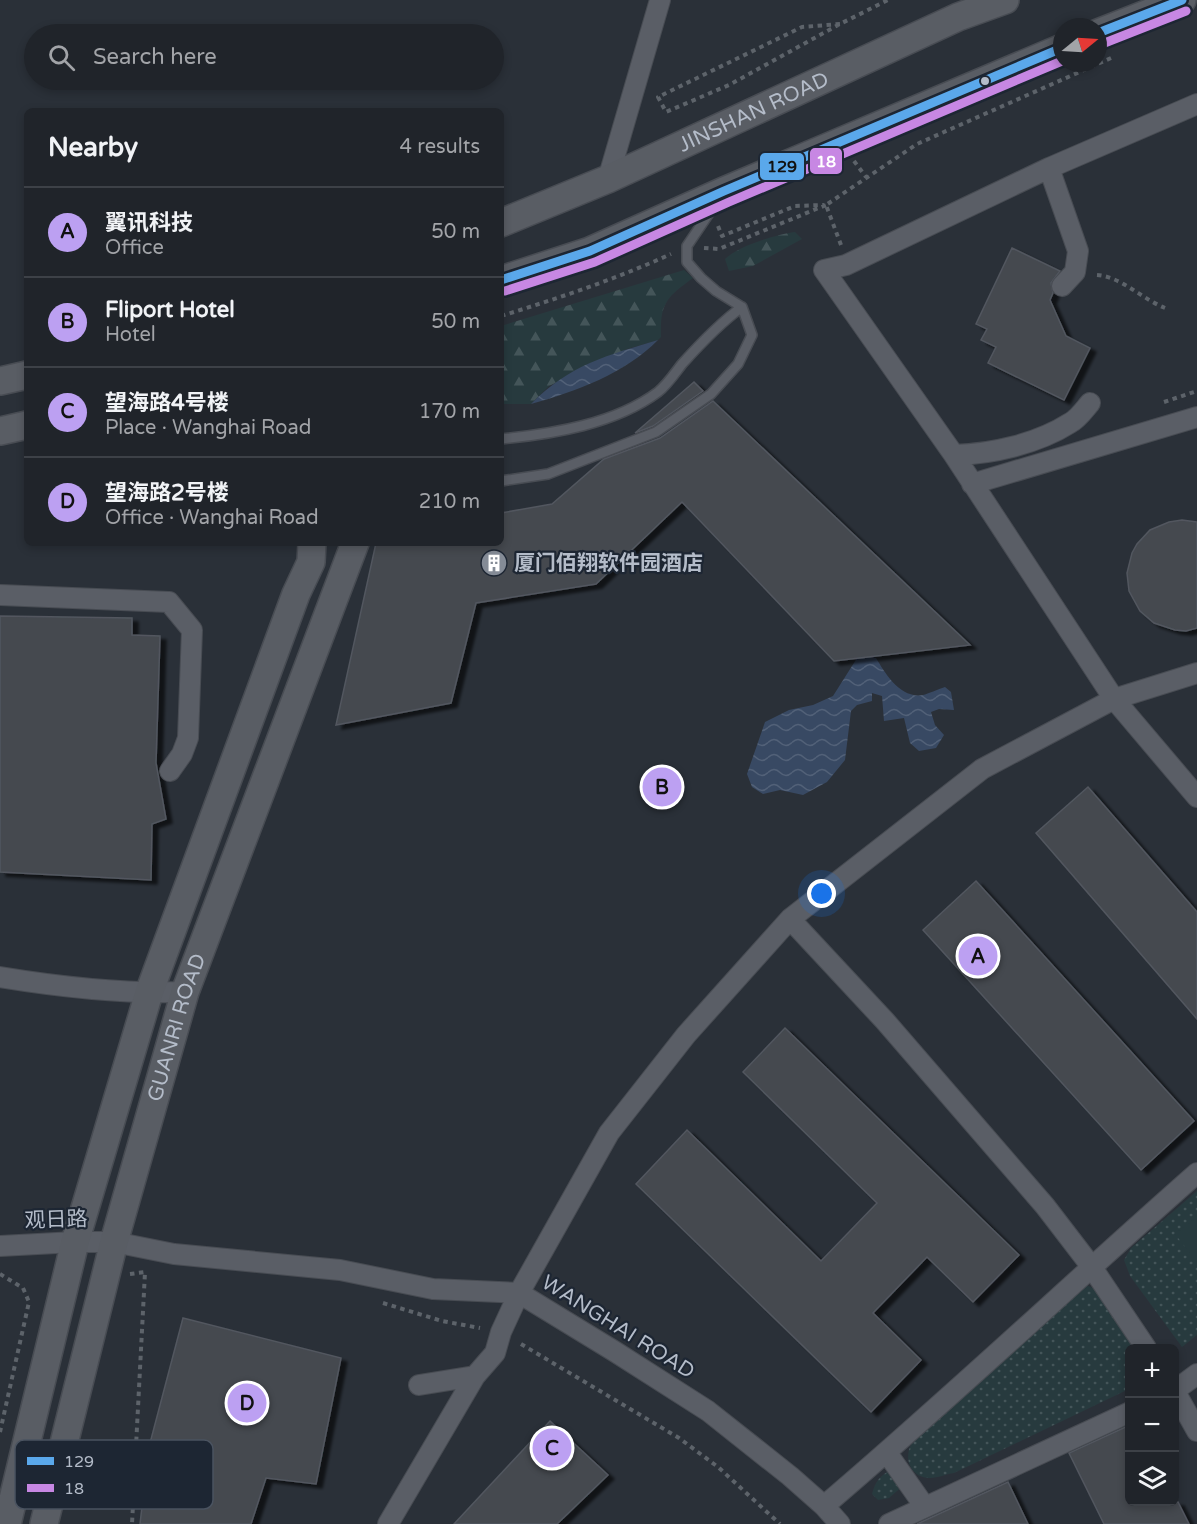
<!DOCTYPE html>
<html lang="en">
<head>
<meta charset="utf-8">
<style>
	:root { --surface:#20242a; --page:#282c32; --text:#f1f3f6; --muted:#a2a4a8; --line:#3d4147; --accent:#bca0f2 }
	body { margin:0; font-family:"Varela Round","Noto Sans SC",sans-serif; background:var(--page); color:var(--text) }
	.controls { position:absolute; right:18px; bottom:18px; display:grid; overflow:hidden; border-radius:9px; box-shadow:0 3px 9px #0003 }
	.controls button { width:54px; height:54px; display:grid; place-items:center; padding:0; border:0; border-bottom:2px solid var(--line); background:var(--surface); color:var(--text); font:30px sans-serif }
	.compass { position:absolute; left:1053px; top:18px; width:54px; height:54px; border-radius:50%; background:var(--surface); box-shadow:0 3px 9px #0003; rotate:72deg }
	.you { position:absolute; left:822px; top:894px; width:21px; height:21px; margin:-15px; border:4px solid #fff; border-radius:50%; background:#1a73e8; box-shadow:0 0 0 9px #1a73e833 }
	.badge { display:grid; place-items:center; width:39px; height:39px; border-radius:50%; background:var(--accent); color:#111; font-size:20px; font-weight:700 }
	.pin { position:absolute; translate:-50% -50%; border:3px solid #fff; box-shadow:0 2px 6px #0006 }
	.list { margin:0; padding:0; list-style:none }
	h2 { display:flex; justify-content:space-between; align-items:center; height:78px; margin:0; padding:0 24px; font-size:26px }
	h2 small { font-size:20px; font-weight:400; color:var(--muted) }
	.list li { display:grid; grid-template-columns:39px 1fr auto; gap:18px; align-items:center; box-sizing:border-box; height:90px; padding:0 24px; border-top:2px solid var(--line) }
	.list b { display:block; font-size:22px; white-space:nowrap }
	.list p { margin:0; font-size:20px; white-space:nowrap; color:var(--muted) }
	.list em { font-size:20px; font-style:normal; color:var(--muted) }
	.icon { flex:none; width:33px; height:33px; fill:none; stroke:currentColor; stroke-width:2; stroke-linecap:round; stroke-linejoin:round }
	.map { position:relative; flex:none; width:1197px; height:1524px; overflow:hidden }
	.search { position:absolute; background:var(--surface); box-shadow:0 3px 9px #0003; left:24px; top:24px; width:480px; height:66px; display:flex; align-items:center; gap:15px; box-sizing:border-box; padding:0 21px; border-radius:33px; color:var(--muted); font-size:22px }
	.panel { position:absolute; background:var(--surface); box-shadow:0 3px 9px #0003; left:24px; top:108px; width:480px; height:438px; border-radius:9px }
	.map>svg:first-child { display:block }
</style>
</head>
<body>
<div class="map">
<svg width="1197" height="1524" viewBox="0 0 1197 1524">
	<defs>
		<pattern id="grass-dots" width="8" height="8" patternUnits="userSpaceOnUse" patternTransform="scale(1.5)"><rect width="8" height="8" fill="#273a3e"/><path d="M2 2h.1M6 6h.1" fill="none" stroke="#445559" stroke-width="1.8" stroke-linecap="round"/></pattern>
		<pattern id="forest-firs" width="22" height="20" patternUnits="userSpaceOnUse" patternTransform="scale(1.5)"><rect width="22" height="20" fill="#273a3e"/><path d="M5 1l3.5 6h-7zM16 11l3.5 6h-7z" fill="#445559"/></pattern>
		<pattern id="water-waves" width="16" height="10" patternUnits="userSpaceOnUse" patternTransform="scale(1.5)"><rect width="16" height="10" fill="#384963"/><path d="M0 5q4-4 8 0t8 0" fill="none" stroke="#526178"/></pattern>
		<filter id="shadow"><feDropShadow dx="6" dy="4" stdDeviation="1.5" flood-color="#0009"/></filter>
	</defs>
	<rect width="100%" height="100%" fill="#2a3038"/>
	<path fill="url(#grass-dots)" d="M1197 1191V1335L1182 1347 1130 1276 1124 1260 1131 1248Z
		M1086 1285 1095 1289 1136 1348H1130L1129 1389 954 1473C946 1474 938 1478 930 1478 913 1478 904 1462 910 1447 912 1443 915 1438 918 1434Z
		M891 1470 904 1485 889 1498 878 1500 872 1494C875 1482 880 1475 891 1470Z"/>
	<path fill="url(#forest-firs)" d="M795 232 802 239 753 266 729 271 725 259C740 245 775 235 795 232Z
		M684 270 693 278C666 298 660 303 661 337L658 340 627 349 549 386 531 404H501V326Z"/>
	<path fill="#273a3e" d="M1197 1217V1262L1175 1234Z"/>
	<path fill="url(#water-waves)" d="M658 340C624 374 577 391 531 404 569 365 608 355 658 340Z
		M859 655 876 658C885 673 900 699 923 695 928 694 938 689 945 687L951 692 954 710 939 709 931 712 935 725 944 735 936 748 919 751 910 743 904 718 884 721 882 696 872 693V701L857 705 851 711 845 760 827 782 803 795 780 790 763 794 752 787 747 774 765 722 789 710 813 705 833 696Z"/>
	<path fill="#444950" stroke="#52575f" stroke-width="1.5" filter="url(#shadow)" d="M1012 248 1060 271 1051 283 1053 293 1050 300 1066 336 1090 348 1064 400 988 363 996 347 981 340 987 329 976 324Z
		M694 382 703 391 653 426 635 433Z
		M713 401 970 645 834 661 682 502 596 584 476 603 451 703 336 725 376 543H501V513L552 504 604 459 660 438Z
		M1182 520 1197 522V628L1186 631 1175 630 1154 623 1140 611 1129 591 1127 573 1132 553 1137 544 1150 530 1169 522Z
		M0 616 132 618V635L160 636 156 763 166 819 152 824 151 880 0 872Z
		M1088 787 1197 912V1019L1036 833Z
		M976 881 1194 1121 1141 1170 923 930Z
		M785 1028 1019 1255 973 1302 927 1257 873 1313 921 1360 871 1412 636 1184 687 1130 821 1261 877 1203 743 1072Z
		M183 1318 341 1358 316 1484 266 1478 251 1524H140L149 1447Z
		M550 1421 608 1475 557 1524H454Z
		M1130 1425V1502H1178L1189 1524H1104L1069 1453Z
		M1008 1482 1028 1524H917Z"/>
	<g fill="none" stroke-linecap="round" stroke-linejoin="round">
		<defs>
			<path id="lane" d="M501 439C553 434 615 424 658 392 667 385 675 373 682 364 700 344 720 323 742 307
				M501 481 548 474 656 432 711 394 738 364 752 335 742 307 716 291 701 278 687 262V246L716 203"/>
			<path id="street" d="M1197 104 1049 168 846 265 824 270 954 455 1114 699 1197 797
				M1049 168 1078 251 1075 272 1062 286
				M608 179 660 0
				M954 455C992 454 1037 444 1070 423 1078 419 1084 410 1090 403
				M972 484 1197 417
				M0 595 169 602 192 630 188 738 182 754 170 771
				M790 919 885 1021 1045 1206 1091 1266 1146 1348
				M0 977C61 987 122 994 185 992
				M0 1246 75 1242H114L174 1254 340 1270 433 1289 519 1293 614 1351 708 1411 790 1476 824 1506 840 1524
				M419 1385 475 1376
				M1174 1390 1197 1431
				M1174 1391 1197 1374
				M887 1453 925 1507
				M824 1506C951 1398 1072 1283 1197 1173
				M388 1524 475 1376 495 1353 501 1332 519 1293 609 1133 686 1035 790 919 982 769 1114 699 1197 673
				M889 1524 1130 1412"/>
			<g id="secondary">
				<path d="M1098 33 1182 0"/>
				<path id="s1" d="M501 223 608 179 958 17 1005 0"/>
				<path d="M501 280 590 251 724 191 1062 48"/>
				<path d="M0 381 27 375"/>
				<path d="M0 431 27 425"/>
				<path d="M7 1524 75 1242 149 993 296 594 311 562 312 543"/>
				<path id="s2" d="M44 1524 114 1242 185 992 355 543"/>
			</g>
		</defs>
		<use href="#lane" stroke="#484c53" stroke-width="12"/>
		<use href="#street" stroke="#484c53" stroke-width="22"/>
		<use href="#secondary" stroke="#484c53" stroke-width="30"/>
		<path stroke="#5d636a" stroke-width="4" stroke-dasharray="4.5 4.5" stroke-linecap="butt" d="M840 24 802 27 658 97 666 112 729 85 840 24 888 0
			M854 161 866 177
			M718 226 722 236 795 206 824 205
			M841 245 826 205 917 144 1111 58
			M704 248 719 249 826 205
			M1097 275C1122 277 1142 299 1165 308
			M501 316C559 298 616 279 671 254
			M1164 402 1197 391
			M0 1274 23 1288 29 1302 0 1432
			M130 1274 145 1272 132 1524
			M383 1303 442 1321 480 1328
			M521 1344 679 1438 718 1467 780 1524"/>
		<use href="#lane" stroke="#5a5e66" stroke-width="9"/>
		<use href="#street" stroke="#5a5e66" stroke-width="20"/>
		<use href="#secondary" stroke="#595d64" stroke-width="27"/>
		<defs>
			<path id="bus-1" d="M1098 33 1182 0
				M501 280 590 251 724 191 1062 48"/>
			<path id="bus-2" d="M1102 44 1186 11
				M505 291 595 262 729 202 1062 61"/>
		</defs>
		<use href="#bus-1" stroke="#1d2633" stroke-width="14"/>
		<use href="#bus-2" stroke="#1d2633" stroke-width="14"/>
		<use href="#bus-1" stroke="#5aa8eb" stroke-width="9"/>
		<use href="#bus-2" stroke="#c787e3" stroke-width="9"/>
	</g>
	<defs>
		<symbol id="building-disc" viewBox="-11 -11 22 22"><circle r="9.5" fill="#848b96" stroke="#1d2633"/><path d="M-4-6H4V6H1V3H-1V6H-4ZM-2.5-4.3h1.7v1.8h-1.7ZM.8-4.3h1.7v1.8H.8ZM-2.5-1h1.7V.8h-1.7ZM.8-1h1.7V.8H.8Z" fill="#fff"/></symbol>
	</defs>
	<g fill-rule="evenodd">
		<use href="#building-disc" x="479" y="548" width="30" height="30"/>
	</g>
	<circle fill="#b4bcc9" stroke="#1d2633" stroke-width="2" cx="985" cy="81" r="5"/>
	<g text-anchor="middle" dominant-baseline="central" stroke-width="4.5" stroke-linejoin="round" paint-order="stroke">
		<g font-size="21" fill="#b4bcc9" stroke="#1d2633">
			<text stroke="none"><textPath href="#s1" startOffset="276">JINSHAN ROAD</textPath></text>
			<text stroke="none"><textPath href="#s2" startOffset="514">GUANRI ROAD</textPath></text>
			<text transform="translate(56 1220) rotate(-2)">观日路</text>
			<text transform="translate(618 1327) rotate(32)">WANGHAI ROAD</text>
		</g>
		<g font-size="21" font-weight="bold" fill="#b4bcc9" stroke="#1d2633" text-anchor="start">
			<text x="514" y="563">厦门佰翔软件园酒店</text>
		</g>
	</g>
	<rect x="15" y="1440" width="198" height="69" rx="9" fill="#1d2633" stroke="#4a5360" stroke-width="1.5"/>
	<rect x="27" y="1457" width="27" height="8" fill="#5aa8eb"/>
	<rect x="27" y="1484" width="27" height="8" fill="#c787e3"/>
	<g font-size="16" fill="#b4bcc9">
		<text x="64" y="1467">129</text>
		<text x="64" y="1494">18</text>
	</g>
	<g stroke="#1d2633" stroke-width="2">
		<rect x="809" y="147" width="34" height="28" rx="6" fill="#c787e3"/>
		<rect x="759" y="152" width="46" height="29" rx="6" fill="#5aa8eb"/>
	</g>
	<g font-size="16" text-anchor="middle" font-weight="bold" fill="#fff">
		<text x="826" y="167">18</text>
	</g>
	<g font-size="16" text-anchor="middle" font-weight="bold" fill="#111">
		<text x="782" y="172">129</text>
	</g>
</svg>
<div class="controls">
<button>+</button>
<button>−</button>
<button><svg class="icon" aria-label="layers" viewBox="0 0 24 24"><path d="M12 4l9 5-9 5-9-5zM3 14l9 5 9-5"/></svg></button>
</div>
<svg class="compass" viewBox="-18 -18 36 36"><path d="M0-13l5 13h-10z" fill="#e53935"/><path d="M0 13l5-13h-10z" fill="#a2a4a8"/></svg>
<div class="you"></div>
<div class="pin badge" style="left:978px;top:956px">A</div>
<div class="pin badge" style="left:662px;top:787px">B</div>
<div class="pin badge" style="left:552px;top:1448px">C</div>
<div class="pin badge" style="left:247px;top:1403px">D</div>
<div class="search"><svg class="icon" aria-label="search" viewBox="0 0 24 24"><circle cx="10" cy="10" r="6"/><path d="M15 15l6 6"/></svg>Search here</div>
<section class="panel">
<h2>Nearby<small>4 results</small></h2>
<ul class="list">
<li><span class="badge">A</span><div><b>翼讯科技</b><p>Office</p></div><em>50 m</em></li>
<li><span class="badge">B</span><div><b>Fliport Hotel</b><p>Hotel</p></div><em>50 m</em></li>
<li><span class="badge">C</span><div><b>望海路4号楼</b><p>Place · Wanghai Road</p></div><em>170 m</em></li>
<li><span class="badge">D</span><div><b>望海路2号楼</b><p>Office · Wanghai Road</p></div><em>210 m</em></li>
</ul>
</section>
</div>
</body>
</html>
